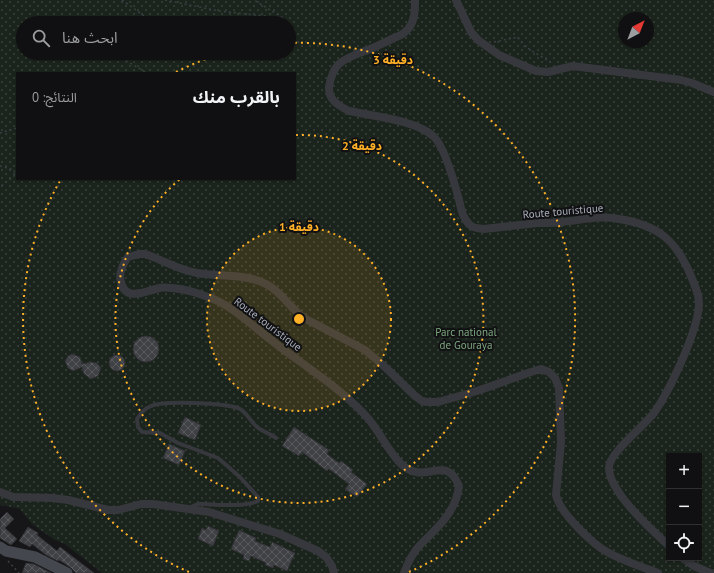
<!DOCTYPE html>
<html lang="ar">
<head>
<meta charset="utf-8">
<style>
	:root { --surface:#101012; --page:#19191b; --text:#f1f3f6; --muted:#9c9d9f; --line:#303032 }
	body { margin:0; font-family:"PT Sans","Noto Sans Arabic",sans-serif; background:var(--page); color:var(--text); direction:rtl }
	.controls { position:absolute; right:12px; bottom:12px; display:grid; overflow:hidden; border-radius:0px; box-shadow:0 1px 3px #0004 }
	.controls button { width:36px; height:36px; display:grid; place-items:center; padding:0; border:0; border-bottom:1px solid var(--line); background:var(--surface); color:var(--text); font:20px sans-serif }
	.compass { position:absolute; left:618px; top:12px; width:36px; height:36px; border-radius:50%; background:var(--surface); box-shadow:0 1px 3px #0004; rotate:42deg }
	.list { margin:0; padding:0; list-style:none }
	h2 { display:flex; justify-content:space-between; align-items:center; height:52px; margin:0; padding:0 16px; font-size:17px }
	h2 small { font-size:13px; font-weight:400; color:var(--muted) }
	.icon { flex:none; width:22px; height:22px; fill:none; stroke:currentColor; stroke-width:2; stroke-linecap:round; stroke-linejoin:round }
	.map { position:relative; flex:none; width:714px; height:573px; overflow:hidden; direction:ltr }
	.search { position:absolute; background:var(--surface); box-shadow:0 1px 3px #0004; left:16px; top:16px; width:280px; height:44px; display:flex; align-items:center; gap:10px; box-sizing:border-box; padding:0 14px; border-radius:22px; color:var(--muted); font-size:15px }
	.panel { position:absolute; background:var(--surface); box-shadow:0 1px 3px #0004; left:16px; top:72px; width:280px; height:108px; border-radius:0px; direction:rtl }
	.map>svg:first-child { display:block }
</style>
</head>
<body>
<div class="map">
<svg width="714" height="573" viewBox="0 0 714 573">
	<defs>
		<pattern id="park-dots" width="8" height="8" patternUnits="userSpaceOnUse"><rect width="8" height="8" fill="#1b241c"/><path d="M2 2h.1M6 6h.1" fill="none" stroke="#39413b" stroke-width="1.8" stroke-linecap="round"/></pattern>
		<pattern id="building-cross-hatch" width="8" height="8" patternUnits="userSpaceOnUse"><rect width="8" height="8" fill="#404145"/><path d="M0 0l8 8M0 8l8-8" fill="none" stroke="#595a5e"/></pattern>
	</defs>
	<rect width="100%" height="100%" fill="#161618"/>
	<path fill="url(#park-dots)" fill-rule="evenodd" d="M0 0H714V573H102L65 544 55 540 33 525 20 509 0 505ZM624 18H648V42H624ZM23 23H289V53H23ZM17 73H295V179H17ZM669 456H699V558H669Z"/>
	<path fill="url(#building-cross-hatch)" stroke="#303034" d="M133 349a13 13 0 1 1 26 0a13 13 0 1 1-26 0Z
		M72 354 80 357 82 364 91 362 97 363 101 368 98 376 91 379 84 374 82 367 73 371 68 368 65 361 68 356Z
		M109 363a8 8 0 1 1 16 0a8 8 0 1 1-16 0Z
		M185 417 201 425 195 440 178 433Z
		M294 427 329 450 327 454 339 463 341 461 353 470 351 472 367 484 357 497 345 489 349 484 329 469 327 471 302 452 299 456 282 446Z
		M169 444 185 451 179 465 163 458Z
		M7 512 14 519 5 528 17 539 11 545 0 538V519Z
		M208 526 219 531 213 546 198 539 202 528 206 530Z
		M28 527 38 533 37 535 57 551 60 547 94 573H76L70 567 59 560 58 561 46 555 32 544 30 547 19 541Z
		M239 530 256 538 255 541 270 547 272 542 295 553 287 571 274 565 273 568 265 565 266 563 251 556 249 561 243 559 244 555 231 549Z
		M26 563 34 564 51 573H22Z"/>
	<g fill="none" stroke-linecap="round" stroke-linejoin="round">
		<path stroke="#3c3f45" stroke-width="1.5" stroke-dasharray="2 3" stroke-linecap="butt" d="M122 0 154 23
			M165 0 219 11 283 18 254 0
			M494 42 518 37 524 46 552 63
			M113 53 147 73
			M0 133 17 128
			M0 166 14 170 15 175 0 187
			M8 561 19 573"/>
		<path stroke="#37383d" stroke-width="4" d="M190 508C198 501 210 505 221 505 232 505 248 506 258 501V497L240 477 218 458 178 443 160 433 142 432 138 427 137 419C141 413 144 409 151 406 163 400 228 403 240 409 247 413 251 422 257 427 262 431 270 434 276 438"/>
		<path stroke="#37383d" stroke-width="8" d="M415 0C415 11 415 23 406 31 402 36 395 37 390 40 381 44 372 49 362 52 342 60 333 63 329 87 328 100 339 106 349 111 372 116 415 120 433 136 445 146 455 185 459 200 461 209 463 219 470 225 474 229 479 228 484 229 502 227 520 225 538 223 546 223 554 223 562 222 583 220 599 215 619 219 658 225 676 240 691 276 694 284 700 295 699 305 697 333 670 390 654 413 644 426 608 454 609 468 609 492 652 530 669 546
			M456 0 471 32 478 40 499 55 536 71 548 72 573 66 681 80 692 83 714 92
			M0 492 13 497 53 498 68 500 108 510H118L141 504H153L209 512 280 534 318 551 326 557 332 566 334 573
			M683 558 694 566 710 573
			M404 573C408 562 413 552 421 544 438 527 456 512 459 486 445 452 426 487 401 464 387 450 379 430 366 416 338 386 303 365 271 340 254 327 238 311 218 301 204 295 187 289 172 288 168 288 163 287 160 288 148 290 125 303 121 282 118 273 123 264 128 257L139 254H145C163 260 178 270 197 273 221 277 246 273 268 285 282 293 291 309 304 318L365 350 385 367 415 396 422 401 427 402H438L477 391 531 372 541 369 549 372 555 378 559 388 561 442 556 495C560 513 593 545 609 553 624 561 642 567 658 573"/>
		<path stroke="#44474e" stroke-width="11" d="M0 547 6 551 35 557 67 573"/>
	</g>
	<circle cx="299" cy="319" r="92" fill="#ffb027" fill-opacity=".12"/>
	<g fill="none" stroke="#ffb027" stroke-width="2" stroke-dasharray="2 4">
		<circle cx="299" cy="319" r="92"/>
		<path d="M296 135A184 184 0 1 1 180 179"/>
		<path d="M189 572A276 276 0 0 1 60 181M176 72A276 276 0 0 1 225 53M289 43A276 276 0 0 1 409 572"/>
	</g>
	<g text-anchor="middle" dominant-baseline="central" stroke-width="4" stroke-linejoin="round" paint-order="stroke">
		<g font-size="11" fill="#a7adb9" stroke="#111113">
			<text transform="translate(563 211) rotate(-5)">Route touristique</text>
			<text transform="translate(268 324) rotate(37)">Route touristique</text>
		</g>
		<g font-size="11" fill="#7ca67e" stroke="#111113">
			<text x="466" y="332">Parc national<tspan x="466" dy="13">de Gouraya</tspan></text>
		</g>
	</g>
	<circle cx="299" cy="319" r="6" fill="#ffb027" stroke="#111113" stroke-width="2"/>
	<g font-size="12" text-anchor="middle" font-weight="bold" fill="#ffb027" stroke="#111113" stroke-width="4" stroke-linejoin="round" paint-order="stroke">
		<text x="393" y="64">3 دقيقة</text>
		<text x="362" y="150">2 دقيقة</text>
		<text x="299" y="231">1 دقيقة</text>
	</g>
</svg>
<div class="controls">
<button>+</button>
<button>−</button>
<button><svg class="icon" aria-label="locate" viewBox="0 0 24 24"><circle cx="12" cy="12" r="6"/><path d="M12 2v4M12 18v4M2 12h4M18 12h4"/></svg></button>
</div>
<svg class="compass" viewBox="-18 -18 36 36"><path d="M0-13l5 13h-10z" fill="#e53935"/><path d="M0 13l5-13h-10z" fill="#9c9d9f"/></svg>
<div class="search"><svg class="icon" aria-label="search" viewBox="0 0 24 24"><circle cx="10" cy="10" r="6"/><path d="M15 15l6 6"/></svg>ابحث هنا</div>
<section class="panel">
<h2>بالقرب منك<small>النتائج: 0</small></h2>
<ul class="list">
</ul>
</section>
</div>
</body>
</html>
